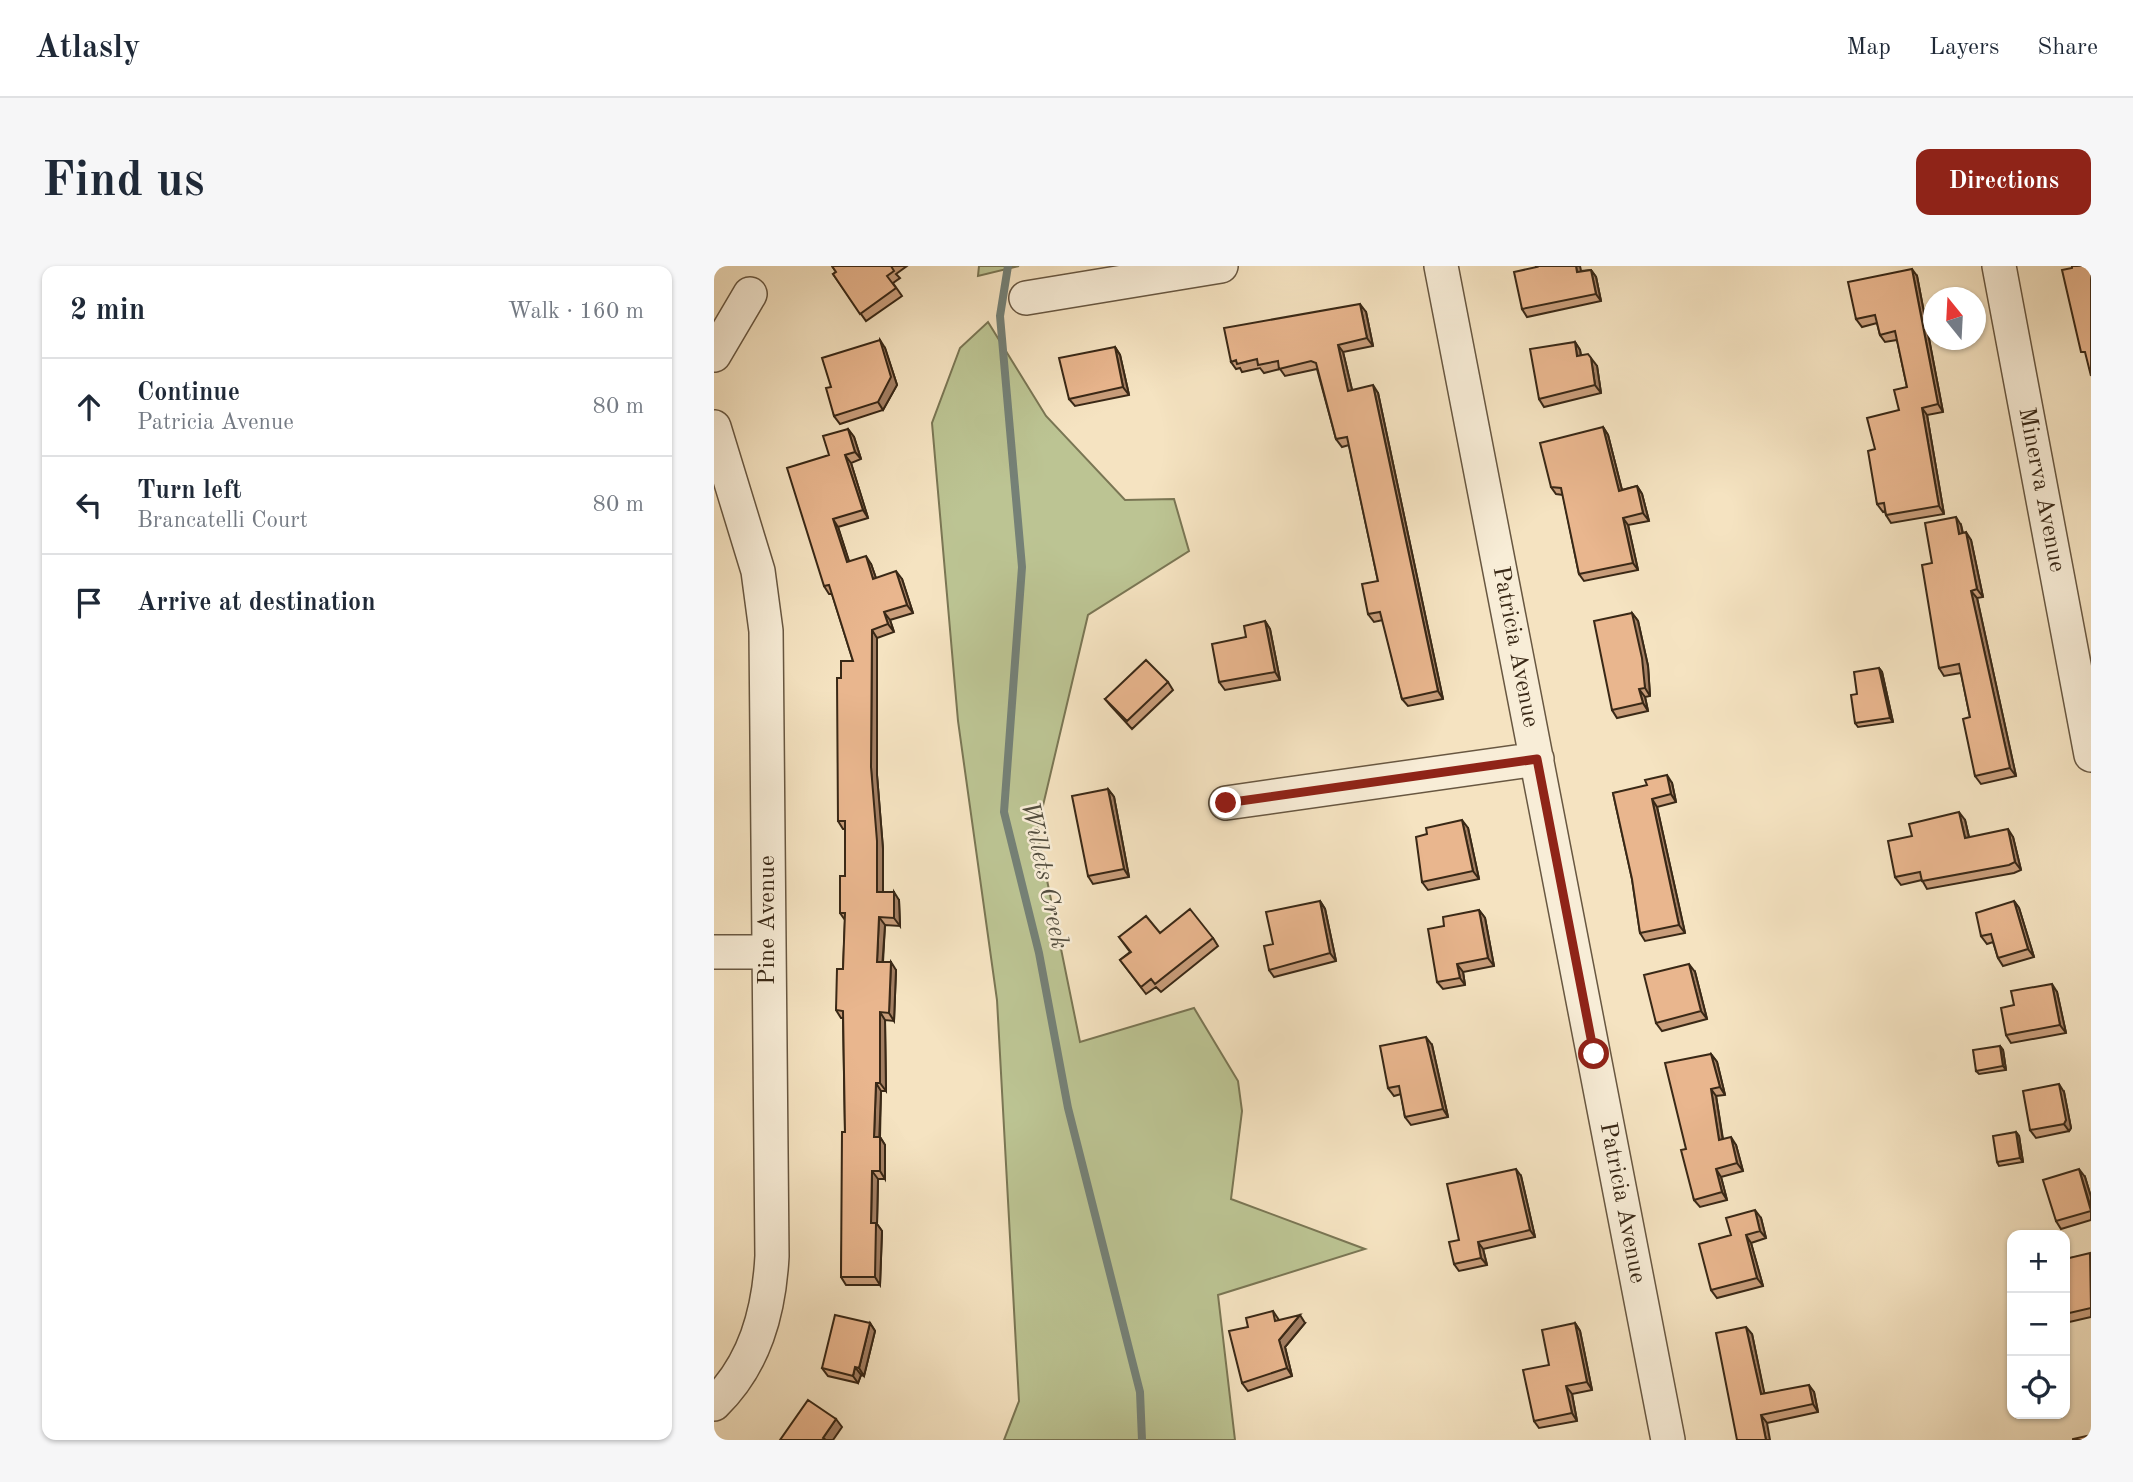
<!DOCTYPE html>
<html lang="en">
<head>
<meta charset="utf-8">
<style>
	:root { --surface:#fff; --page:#f6f6f7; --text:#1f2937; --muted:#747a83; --line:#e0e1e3; --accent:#8f2418 }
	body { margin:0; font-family:"Old Standard TT",serif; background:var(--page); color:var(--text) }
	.controls { position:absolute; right:21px; bottom:21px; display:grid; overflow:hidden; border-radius:14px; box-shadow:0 2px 5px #0004 }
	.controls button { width:63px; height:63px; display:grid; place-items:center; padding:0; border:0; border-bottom:2px solid var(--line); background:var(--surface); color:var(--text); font:35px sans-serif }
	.compass { position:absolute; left:1209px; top:21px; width:63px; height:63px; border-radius:50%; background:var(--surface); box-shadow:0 2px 5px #0004; rotate:342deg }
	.stop { position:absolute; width:21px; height:21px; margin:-16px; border:5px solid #8f2418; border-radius:50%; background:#fff }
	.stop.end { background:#8f2418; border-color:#fff; box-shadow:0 2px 7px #0008 }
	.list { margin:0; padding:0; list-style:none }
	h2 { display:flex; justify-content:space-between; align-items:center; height:91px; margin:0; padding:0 28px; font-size:30px }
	h2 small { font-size:23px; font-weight:400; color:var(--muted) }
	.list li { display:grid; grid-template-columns:46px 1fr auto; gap:21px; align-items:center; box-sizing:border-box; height:98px; padding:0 28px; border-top:2px solid var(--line) }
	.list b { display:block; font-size:26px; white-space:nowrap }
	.list p { margin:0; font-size:23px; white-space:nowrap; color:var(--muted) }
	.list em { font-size:23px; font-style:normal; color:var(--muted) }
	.icon { flex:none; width:38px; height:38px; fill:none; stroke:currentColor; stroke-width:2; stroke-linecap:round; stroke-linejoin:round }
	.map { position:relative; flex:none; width:1377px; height:1174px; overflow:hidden; border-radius:14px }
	header { display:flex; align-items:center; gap:42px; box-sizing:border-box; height:98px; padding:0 35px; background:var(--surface); border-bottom:2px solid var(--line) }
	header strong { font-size:33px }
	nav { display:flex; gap:38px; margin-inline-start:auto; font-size:24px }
	.intro { display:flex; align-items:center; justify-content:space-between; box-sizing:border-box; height:168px; padding:0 42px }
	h1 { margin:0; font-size:49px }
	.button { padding:18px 32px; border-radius:14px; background:var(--accent); color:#fff; font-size:24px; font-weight:700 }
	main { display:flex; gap:42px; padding:0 42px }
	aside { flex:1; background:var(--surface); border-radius:14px; box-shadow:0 2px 5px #0004 }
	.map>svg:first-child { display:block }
</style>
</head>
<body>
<header>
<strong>Atlasly</strong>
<nav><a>Map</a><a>Layers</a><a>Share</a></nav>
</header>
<div class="intro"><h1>Find us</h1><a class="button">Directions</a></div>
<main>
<aside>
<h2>2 min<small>Walk · 160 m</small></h2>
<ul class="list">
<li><svg class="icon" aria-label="ahead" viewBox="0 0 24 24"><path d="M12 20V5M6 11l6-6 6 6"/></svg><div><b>Continue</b><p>Patricia Avenue</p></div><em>80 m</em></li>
<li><svg class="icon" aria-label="left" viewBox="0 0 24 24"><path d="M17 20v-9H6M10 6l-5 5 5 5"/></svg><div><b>Turn left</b><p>Brancatelli Court</p></div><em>80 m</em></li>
<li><svg class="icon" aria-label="arrive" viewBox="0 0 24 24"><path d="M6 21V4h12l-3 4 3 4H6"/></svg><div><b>Arrive at destination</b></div></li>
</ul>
</aside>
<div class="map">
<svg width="1377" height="1174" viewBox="0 0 1377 1174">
	<rect width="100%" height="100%" fill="#f5e3c1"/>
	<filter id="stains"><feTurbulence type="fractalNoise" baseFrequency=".00286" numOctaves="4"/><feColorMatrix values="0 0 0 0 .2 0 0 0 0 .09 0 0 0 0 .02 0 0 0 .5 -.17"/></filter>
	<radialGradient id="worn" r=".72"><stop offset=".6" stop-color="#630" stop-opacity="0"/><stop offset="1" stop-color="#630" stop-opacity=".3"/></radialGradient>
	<path fill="#bcc493" stroke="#7a7654" stroke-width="2" d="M265 0H305L264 10Z
		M274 56 332 150 411 234 460 233 475 285 374 349 323 565 366 776 480 742 524 815 528 845 517 933 651 983 504 1029 521 1174H290L305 1135 283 734 244 455 218 157 246 82Z"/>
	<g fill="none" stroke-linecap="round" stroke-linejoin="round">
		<path stroke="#758177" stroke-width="8" d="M294 0 286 50 308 301 290 546 325 687 354 842 426 1126 428 1174"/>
		<defs>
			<path id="minor" d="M727 0 954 1174
				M1285 0 1377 489
				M312 32 507 0
				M0 89 36 28
				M0 161 44 305 52 365 58 990C55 1046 41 1098 0 1138
				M512 537 823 493
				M0 686H54"/>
		</defs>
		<use href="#minor" stroke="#685741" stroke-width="36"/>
		<use href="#minor" stroke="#f8edd7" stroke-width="33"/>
	</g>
	<path fill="#c89d7a" stroke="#392816" stroke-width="2" d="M118 0H193L182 8 186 12 179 17 188 30 152 55 119 8 122 6Z
		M877 4 882 11 887 35 813 51 808 43 867 5Z
		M1203 10 1229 146 1213 149 1230 248 1177 257 1172 249 1171 245 1169 246 1163 238 1161 183 1185 144 1193 121 1183 74 1171 76 1166 69 1163 57 1148 61 1142 53Z
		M652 46 659 80 629 86 638 124 664 127 729 433 694 440 688 433 669 354 660 356 654 348 664 315 635 179 628 181 622 173 603 103 571 110 566 103 550 107 546 102 528 106 526 102 522 103 517 96Z
		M861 76 866 84 867 89 883 100 887 127 830 141 825 133Z
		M401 81 406 89 415 129 361 140 355 133Z
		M171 82 183 119 169 144 126 158 120 150 117 121Z
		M889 161 894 169 908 224 923 220 928 228 935 255 914 259 924 304 870 315 865 308 849 229 842 228 837 221Z
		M134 163 140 171 147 193 137 197 154 252 124 261 135 296 157 298 162 312 188 313 199 347 176 354 180 366 163 372V509L169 583V626L185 634 186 660 171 659 169 696 182 704 180 755 171 754 172 825H167L166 871 171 879V913H164L163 958 168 965 166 1019H132L127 1011 131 866 129 752H127L122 744 129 703 131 654 126 647 131 610V563H129L124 555 127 412 139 395 118 328H115L110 320 115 189Z
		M1247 259 1249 267 1257 274 1269 331 1263 332 1302 510 1267 518 1261 510 1256 451 1247 407 1230 410 1225 402 1218 297Z
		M918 347 924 355 934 400 936 430 931 431 934 445 903 452 898 444Z
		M551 355 556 363 566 414 511 424 505 416 532 371Z
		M1165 402 1168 406 1179 456 1144 461 1141 457 1143 428Z
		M454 416 459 424 418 463 397 440 391 433Z
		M958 517 962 536 943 541 971 667 931 675 926 667 918 613 899 527Z
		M394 523 400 531 415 611 379 618 374 610Z
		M1251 554 1255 571H1299L1307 604 1300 607 1213 623 1208 614 1187 619 1181 611 1198 570Z
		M754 562 765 613 714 624 708 616 713 568Z
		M606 635 611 643 622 695 560 711 555 704 559 678Z
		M1300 635 1305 642 1320 691 1289 700 1284 692 1279 676 1273 678 1267 670Z
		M765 644 771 652 780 700 749 706 751 719 729 723 723 716 730 660Z
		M446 667 499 672 504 680 447 726 442 721 432 728 406 694 416 686 405 671Z
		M981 706 993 753 948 765 942 757Z
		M1343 726 1352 767 1297 777 1292 769 1300 739Z
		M718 779 734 851 697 859 691 851 687 828 680 830 674 822Z
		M1286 780 1289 784 1292 804 1265 808 1262 805Z
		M997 788 1003 796 1011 829 1002 830 1009 873 1022 879 1029 905 1007 911 1013 934 986 941 980 934 972 883Z
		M1350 826 1357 862 1355 865 1322 872 1316 864Z
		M1302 866 1305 870 1309 896 1285 900 1283 896Z
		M807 910 821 971 769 983 773 999 745 1005 740 998 745 974Z
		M1371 911 1377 931V954L1347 963 1342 955Z
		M1047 952 1052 972 1037 977 1049 1020 1003 1032 997 1024 1017 969Z
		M1377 988V1051L1351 1057V993Z
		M559 1045 565 1054 591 1057 571 1081 578 1110 534 1125 528 1117 534 1061Z
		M156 1057 161 1065 150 1110 147 1109 144 1117 114 1110 108 1102Z
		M861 1057 866 1065 878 1124 858 1128 863 1155 825 1162 820 1155 835 1099Z
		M1038 1068 1050 1127 1100 1126 1104 1146 1053 1157 1023 1174Z"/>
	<path fill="#a37f63" stroke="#392816" stroke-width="2" d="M862 0H866L869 14 863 6Z
		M1198 3 1203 10 1229 146 1224 138Z
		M877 4 882 11 887 35 882 28Z
		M646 38 652 46 659 80 653 72Z
		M166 74 171 82 183 119 169 144 164 136Z
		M861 76 866 84 868 98 863 90Z
		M624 79 629 86 640 132 634 125Z
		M401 81 406 89 415 129 409 121Z
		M877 92 883 100 887 127 881 119Z
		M659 119 664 127 729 433 724 425Z
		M1208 142 1213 149 1230 248 1225 240Z
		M889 161 894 169 910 232 905 225Z
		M134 163 140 171 147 193 141 186Z
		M131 189 137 197 154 252 149 244Z
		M923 220 928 228 935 255 929 247Z
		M1242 251 1247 259 1250 275 1245 268Z
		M909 252 914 259 924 304 919 297Z
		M119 253 124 261 138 304 133 296Z
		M1252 266 1257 274 1269 331 1263 323Z
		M152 290 157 298 165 321 159 313Z
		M182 305 188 313 199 347 193 339Z
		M1257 325 1263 332 1302 510 1296 502Z
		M170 346 176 354 180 366 174 358Z
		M918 347 924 355 934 400 936 430 931 422Z
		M551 355 556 363 566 414 561 406Z
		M158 364 163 372V509L169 583V634L163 626 157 501Z
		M1165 402 1168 406 1179 456 1176 452Z
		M925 423 931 431 934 445 929 437Z
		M953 509 958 517 962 536 957 528Z
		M394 523 400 531 415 611 410 603Z
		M938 533 943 541 971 667 965 659Z
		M1245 546 1251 554 1257 580 1251 572Z
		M748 554 754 562 765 613 759 605Z
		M1294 563 1299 571 1307 604 1301 596Z
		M180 626 185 634 186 660 180 652Z
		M606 635 611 643 622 695 616 687Z
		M1300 635 1305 642 1320 691 1314 683Z
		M765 644 771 652 780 700 774 692Z
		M165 651 171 659 168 703 163 696Z
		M177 696 182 704 180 755 175 747Z
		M743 698 749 706 751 719 746 712Z
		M975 698 981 706 993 753 987 745Z
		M1338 718 1343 726 1352 767 1346 759Z
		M166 746 171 754 172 825 166 817Z
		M712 771 718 779 734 851 729 843Z
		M1286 780 1289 784 1292 804 1289 800Z
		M997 788 1003 796 1011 829 1006 821Z
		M162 817 167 825 165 879 160 871Z
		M1345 818 1350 826 1357 862 1355 865 1350 858Z
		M997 823 1002 830 1010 882 1005 874Z
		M1302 866 1305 870 1309 896 1306 892Z
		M166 871 171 879V913L166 905Z
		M1017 871 1022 879 1029 905 1023 897Z
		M802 903 807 910 821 971 816 964Z
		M1002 903 1007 911 1013 934 1008 926Z
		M1365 903 1371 911 1377 931V942Z
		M158 905 164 913 163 958 168 965 166 1019 161 1011 157 957Z
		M1041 944 1047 952 1052 972 1046 965Z
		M1032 969 1037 977 1049 1020 1043 1012Z
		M764 976 769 983 773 999 767 992Z
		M586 1049 591 1057 571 1081 578 1110 573 1102 565 1074Z
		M156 1057 161 1065 150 1110 145 1102Z
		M861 1057 866 1065 878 1124 873 1116Z
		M1032 1061 1038 1068 1052 1135 1047 1128Z
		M141 1101 147 1109 144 1117 139 1110Z
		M1095 1119 1100 1126 1104 1146 1099 1138Z
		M852 1120 858 1128 863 1155 858 1147Z
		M1047 1149 1053 1157 1056 1174H1052Z
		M122 1153 128 1161 119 1174H111L109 1172Z"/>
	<path fill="#e9b68e" stroke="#392816" stroke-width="2" d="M118 0H177L180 5 173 10 182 22 146 48 119 8 122 6Z
		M822 0H862L863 6 877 4 882 28 808 43 800 6 823 1Z
		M1358 0H1377V110L1371 86H1367L1348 4 1358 2Z
		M1198 3 1224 138 1208 142 1225 240 1172 249 1170 237 1163 238 1154 185 1161 183 1153 152 1185 144 1180 124 1193 121 1181 65 1166 69 1161 49 1142 53 1134 16Z
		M646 38 653 72 624 79 634 125 659 119 724 425 688 433 666 346 654 348 648 318 664 315 633 171 622 173 602 97 597 95 565 103 564 95 544 99 543 93 523 98 522 94 517 96 510 62Z
		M166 74 177 111 164 136 120 150 112 122 117 121 108 92Z
		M861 76 863 90 874 88 877 92 881 119 825 133 816 83Z
		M401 81 409 121 355 133 345 92Z
		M889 161 905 225 923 220 929 247 909 252 919 297 865 308 847 222 837 221 826 177Z
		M134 163 141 186 131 189 149 244 119 253 133 296 152 290 159 313 182 305 193 339 170 346 174 358 158 364 157 501 163 575V626H180V652L165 651 163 696H177L175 747 166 746V817H162L160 871H166V905H158L157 957H162L161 1011H127L128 866H131L129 745 122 744 123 703H129L131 647H126V610H131V555H124L123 412H127V395H139L115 319 110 320 73 202 115 189 109 170Z
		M1242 251 1245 268 1252 266 1263 323 1257 325 1296 502 1261 510 1249 453 1256 451 1245 398 1225 402 1208 299 1218 297 1211 257Z
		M918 347 928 392 931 422 925 423 929 437 898 444 880 355Z
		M551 355 561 406 505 416 498 378 532 371 530 360Z
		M432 394 454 416 413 455 391 433Z
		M1165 402 1176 452 1141 457 1137 429 1143 428 1140 406Z
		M953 509 957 528 938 533 965 659 926 667 918 613 899 527 933 519 931 514Z
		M394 523 410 603 374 610 358 530Z
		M1245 546 1251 572 1294 563 1301 596 1295 599 1208 615 1206 606 1181 611 1174 575 1198 570 1195 558Z
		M748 554 759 605 708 616 702 571 713 568 712 562Z
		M606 635 616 687 555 704 550 680 559 678 552 646Z
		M1300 635 1314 683 1284 692 1277 668 1267 670 1262 647Z
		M476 643 499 672 441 718 437 713 427 721 406 694 417 686 405 671 432 650 446 667Z
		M765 644 774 692 743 698 746 712 723 716 714 663 730 660 729 651Z
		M975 698 987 745 942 757 930 709Z
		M1338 718 1346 759 1292 769 1287 742 1300 739 1297 725Z
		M712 771 729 843 691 851 685 820 674 822 666 780Z
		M1286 780 1289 800 1262 805 1259 784Z
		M997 788 1006 821 997 823 1005 874 1017 871 1023 897 1002 903 1008 926 980 934 967 884 972 883 951 797Z
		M1345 818 1352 854 1350 858 1316 864 1309 825Z
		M1302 866 1306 892 1283 896 1279 870Z
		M802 903 816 964 764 976 767 992 740 998 735 976 745 974 733 918Z
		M1365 903 1377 945 1342 955 1329 914Z
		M1041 944 1046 965 1032 969 1043 1012 997 1024 985 978 1017 969 1012 952Z
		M1376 987 1377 1042 1351 1048V993Z
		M559 1045 561 1055 586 1049 565 1074 573 1102 528 1117 515 1065 534 1061 532 1052Z
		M121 1049 156 1057 145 1102 141 1101 139 1110 108 1102Z
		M861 1057 873 1116 852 1120 858 1147 820 1155 809 1104 835 1099 828 1064Z
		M1032 1061 1047 1128 1095 1119 1099 1138 1047 1149 1052 1174H1023L1002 1067Z
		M94 1134 122 1153 109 1172 112 1174H66Z
		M1377 1169V1174H1359V1173Z"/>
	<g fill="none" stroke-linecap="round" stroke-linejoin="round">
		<path stroke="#8f2418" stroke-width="9" d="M512 537 823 493 880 788"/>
	</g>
	<g text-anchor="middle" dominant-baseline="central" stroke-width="5" stroke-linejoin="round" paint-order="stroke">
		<g font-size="24" fill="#392816" stroke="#f8edd7">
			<text transform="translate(1327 224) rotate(79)">Minerva Avenue</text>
			<text transform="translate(801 381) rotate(79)">Patricia Avenue</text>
			<text transform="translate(54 654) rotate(-90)">Pine Avenue</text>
			<text transform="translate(908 937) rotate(79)">Patricia Avenue</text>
		</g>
		<g font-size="26" font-style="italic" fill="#524d3e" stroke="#f8edd7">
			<text transform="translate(330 609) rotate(78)">Willets Creek</text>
		</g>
	</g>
	<rect width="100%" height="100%" filter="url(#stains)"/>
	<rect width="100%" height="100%" fill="url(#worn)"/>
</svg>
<div class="controls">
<button>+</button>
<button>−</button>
<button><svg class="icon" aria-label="locate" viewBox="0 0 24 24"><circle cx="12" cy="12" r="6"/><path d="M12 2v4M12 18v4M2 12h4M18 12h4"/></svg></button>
</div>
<svg class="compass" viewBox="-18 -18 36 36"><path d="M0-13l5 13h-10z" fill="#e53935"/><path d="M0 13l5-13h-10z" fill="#747a83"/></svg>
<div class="stop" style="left:880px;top:788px"></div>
<div class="stop end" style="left:512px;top:537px"></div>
</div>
</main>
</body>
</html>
